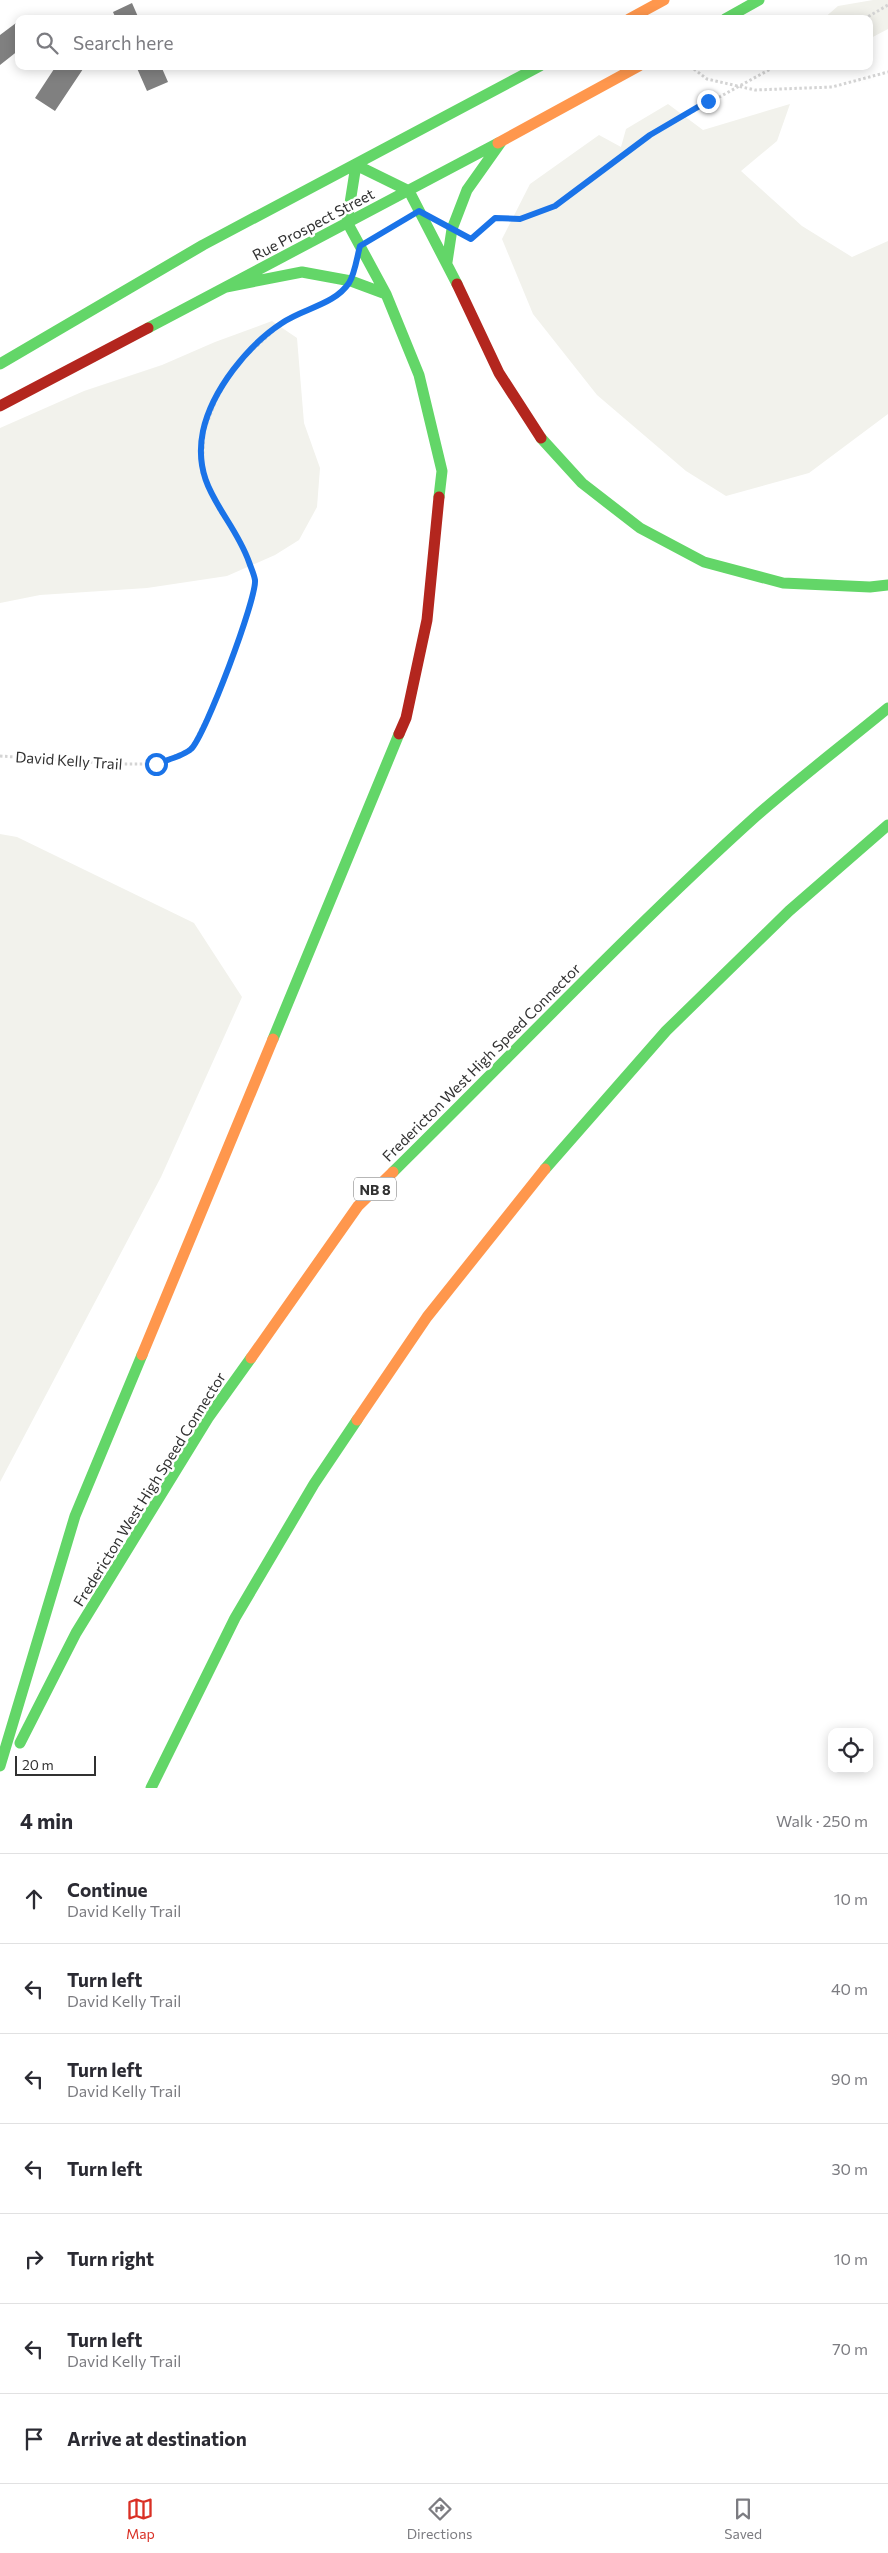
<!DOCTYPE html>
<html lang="en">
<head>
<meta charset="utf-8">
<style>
	:root { --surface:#fff; --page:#f2f2f3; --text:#2b2b33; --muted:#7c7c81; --line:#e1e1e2; --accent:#d93025 }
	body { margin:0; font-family:Commissioner,sans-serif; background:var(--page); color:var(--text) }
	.controls { position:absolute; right:15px; bottom:15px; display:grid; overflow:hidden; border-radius:10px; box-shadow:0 2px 12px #0003 }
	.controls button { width:45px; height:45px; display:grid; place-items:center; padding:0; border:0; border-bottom:1px solid var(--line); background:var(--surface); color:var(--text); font:25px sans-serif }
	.scale { position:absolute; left:15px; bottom:12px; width:81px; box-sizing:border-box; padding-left:5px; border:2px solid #313131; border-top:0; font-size:14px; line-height:18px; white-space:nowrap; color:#313131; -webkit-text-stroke:4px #fff; paint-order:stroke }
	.stop { position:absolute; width:15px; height:15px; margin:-11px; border:4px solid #1a73e8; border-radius:50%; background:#fff }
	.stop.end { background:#1a73e8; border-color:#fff; box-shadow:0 1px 5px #0008 }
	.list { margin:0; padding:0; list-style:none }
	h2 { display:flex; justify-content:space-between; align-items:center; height:65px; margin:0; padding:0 20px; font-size:21px }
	h2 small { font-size:16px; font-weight:400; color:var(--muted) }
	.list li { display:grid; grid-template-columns:32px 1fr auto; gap:15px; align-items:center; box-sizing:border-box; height:90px; padding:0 20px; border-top:1px solid var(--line) }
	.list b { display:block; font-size:19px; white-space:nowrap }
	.list p { margin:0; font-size:16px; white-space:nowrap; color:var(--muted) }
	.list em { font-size:16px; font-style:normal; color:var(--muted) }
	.icon { flex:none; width:28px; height:28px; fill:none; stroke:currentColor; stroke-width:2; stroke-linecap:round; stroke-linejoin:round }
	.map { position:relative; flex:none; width:888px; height:1788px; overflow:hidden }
	.search { position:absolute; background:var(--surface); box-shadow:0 2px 12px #0003; left:15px; right:15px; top:15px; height:55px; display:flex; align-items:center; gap:12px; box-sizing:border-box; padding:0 18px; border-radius:10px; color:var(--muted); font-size:19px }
	.sheet { height:695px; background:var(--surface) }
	nav { display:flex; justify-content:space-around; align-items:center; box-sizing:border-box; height:70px; border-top:1px solid var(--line); background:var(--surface); font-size:14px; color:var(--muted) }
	nav a { display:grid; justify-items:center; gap:2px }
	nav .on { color:var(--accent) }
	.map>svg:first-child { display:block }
</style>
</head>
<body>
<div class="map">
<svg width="888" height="1788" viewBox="0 0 888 1788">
	<rect width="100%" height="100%" fill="#fff"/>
	<path fill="#f2f2ec" d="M873 0H888V29L869 39V19H823L838 6Z
		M668 104 703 130 790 104 777 141 741 171 802 226 852 257 888 241V414L809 473 726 496 686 471 597 395 533 314 502 239 530 184 599 135 621 147 626 129Z
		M272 321 297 338 304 423 320 468 317 507 299 540 275 555 227 576 147 588 40 595 0 603V428L84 391 162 365 215 342Z
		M0 834 17 837 194 923 242 997 161 1177 0 1482Z"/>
	<path fill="#808080" d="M132 3 139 19H116L113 12Z
		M16 23 19 26V50L0 65V35Z
		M56 66H85L55 111 35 98Z
		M136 66H161L168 82 147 91Z"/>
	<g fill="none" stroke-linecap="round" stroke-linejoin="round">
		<path stroke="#d4d4d4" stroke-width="3" stroke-dasharray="2.5 2.5" stroke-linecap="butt" d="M864 19 888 5
			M690 66 707 79 755 90 832 87 888 72
			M483 228 495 218 520 219 555 206 650 135 776 66
			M0 756 119 764H156L191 749 213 705 243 631 255 581 243 546 219 510 202 473 204 431 216 400 235 366 282 323 320 304"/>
		<path stroke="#63d668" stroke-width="11" d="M725 19 759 0
			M447 262 452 229 467 190 501 142
			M226 287 302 272 351 281 386 294
			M148 328 498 143
			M0 364 203 245 540 66
			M541 438 582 483 640 528 704 562 783 583 870 587 888 585
			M439 497 442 471 419 375 386 294 347 222 356 165 409 191 457 284
			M273 1039 399 734
			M545 1169 666 1031 789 911 888 825
			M393 1172C513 1054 629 931 754 818 797 780 843 745 888 708
			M20 1743 76 1633 208 1418 251 1358
			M0 1766 75 1516 142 1355
			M151 1788 235 1618 314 1484 357 1420"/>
		<path stroke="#ff974d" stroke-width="11" d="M629 19 664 0
			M498 143 639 66
			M142 1355 273 1039
			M251 1358 358 1206 393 1172
			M357 1420 427 1317 545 1169"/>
		<path stroke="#b3261e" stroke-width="11" d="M457 284 499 373 541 438
			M0 406 148 328
			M399 734 406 718 427 620 439 497"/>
	</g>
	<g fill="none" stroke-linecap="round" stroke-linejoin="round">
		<path stroke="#1a73e8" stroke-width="6" d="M156 764C166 760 184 756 191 749 205 736 257 598 255 580 254 574 251 568 249 562 232 514 191 489 203 431 212 390 248 345 282 323 304 308 334 305 349 283 355 273 357 257 360 246L419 211 471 239 495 218 520 219 555 206 650 135 708 101"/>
	</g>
	<g text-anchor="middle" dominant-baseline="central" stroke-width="5" stroke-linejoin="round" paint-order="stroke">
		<rect fill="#fff" stroke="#6f6f6f" stroke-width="1" x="354" y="1177.5" width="42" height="23" rx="4"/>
		<g font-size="14" font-weight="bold" fill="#313131">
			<text x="375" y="1189">NB 8</text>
		</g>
		<g font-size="15" fill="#313131" stroke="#fff">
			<text transform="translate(313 224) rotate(-28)">Rue Prospect Street</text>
			<text transform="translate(69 760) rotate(4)">David Kelly Trail</text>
			<text transform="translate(481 1062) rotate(-45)">Fredericton West High Speed Connector</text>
			<text transform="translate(149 1489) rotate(-58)">Fredericton West High Speed Connector</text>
		</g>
	</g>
</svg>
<div class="controls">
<button><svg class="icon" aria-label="locate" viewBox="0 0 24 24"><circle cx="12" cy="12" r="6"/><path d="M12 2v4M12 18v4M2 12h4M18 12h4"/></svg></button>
</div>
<div class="scale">20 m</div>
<div class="stop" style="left:156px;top:764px"></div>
<div class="stop end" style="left:708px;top:101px"></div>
<div class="search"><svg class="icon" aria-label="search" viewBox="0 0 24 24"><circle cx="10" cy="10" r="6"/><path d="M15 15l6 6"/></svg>Search here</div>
</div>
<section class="sheet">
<h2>4 min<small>Walk · 250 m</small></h2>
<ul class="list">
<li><svg class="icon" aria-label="ahead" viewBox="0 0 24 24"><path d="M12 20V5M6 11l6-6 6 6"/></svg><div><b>Continue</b><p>David Kelly Trail</p></div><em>10 m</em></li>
<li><svg class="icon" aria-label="left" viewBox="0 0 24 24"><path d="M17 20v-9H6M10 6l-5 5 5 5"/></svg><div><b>Turn left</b><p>David Kelly Trail</p></div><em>40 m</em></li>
<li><svg class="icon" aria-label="left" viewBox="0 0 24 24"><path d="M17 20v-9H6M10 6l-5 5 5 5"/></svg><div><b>Turn left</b><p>David Kelly Trail</p></div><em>90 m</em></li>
<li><svg class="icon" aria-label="left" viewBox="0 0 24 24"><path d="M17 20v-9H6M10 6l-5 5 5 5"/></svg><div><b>Turn left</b></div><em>30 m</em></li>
<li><svg class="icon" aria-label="right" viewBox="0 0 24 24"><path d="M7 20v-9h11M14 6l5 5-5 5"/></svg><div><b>Turn right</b></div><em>10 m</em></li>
<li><svg class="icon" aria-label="left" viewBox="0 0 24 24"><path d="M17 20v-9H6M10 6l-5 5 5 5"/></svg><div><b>Turn left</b><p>David Kelly Trail</p></div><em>70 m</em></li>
<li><svg class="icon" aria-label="arrive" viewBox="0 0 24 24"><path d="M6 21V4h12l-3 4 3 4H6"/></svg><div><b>Arrive at destination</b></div></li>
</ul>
</section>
<nav>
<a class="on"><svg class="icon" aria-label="map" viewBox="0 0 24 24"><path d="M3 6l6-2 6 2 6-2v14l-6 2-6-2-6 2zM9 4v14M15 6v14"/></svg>Map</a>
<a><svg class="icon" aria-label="directions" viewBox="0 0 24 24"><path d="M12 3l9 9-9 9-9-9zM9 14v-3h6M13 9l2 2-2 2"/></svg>Directions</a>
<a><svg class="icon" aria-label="saved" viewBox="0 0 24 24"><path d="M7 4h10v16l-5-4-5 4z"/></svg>Saved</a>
</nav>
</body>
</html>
